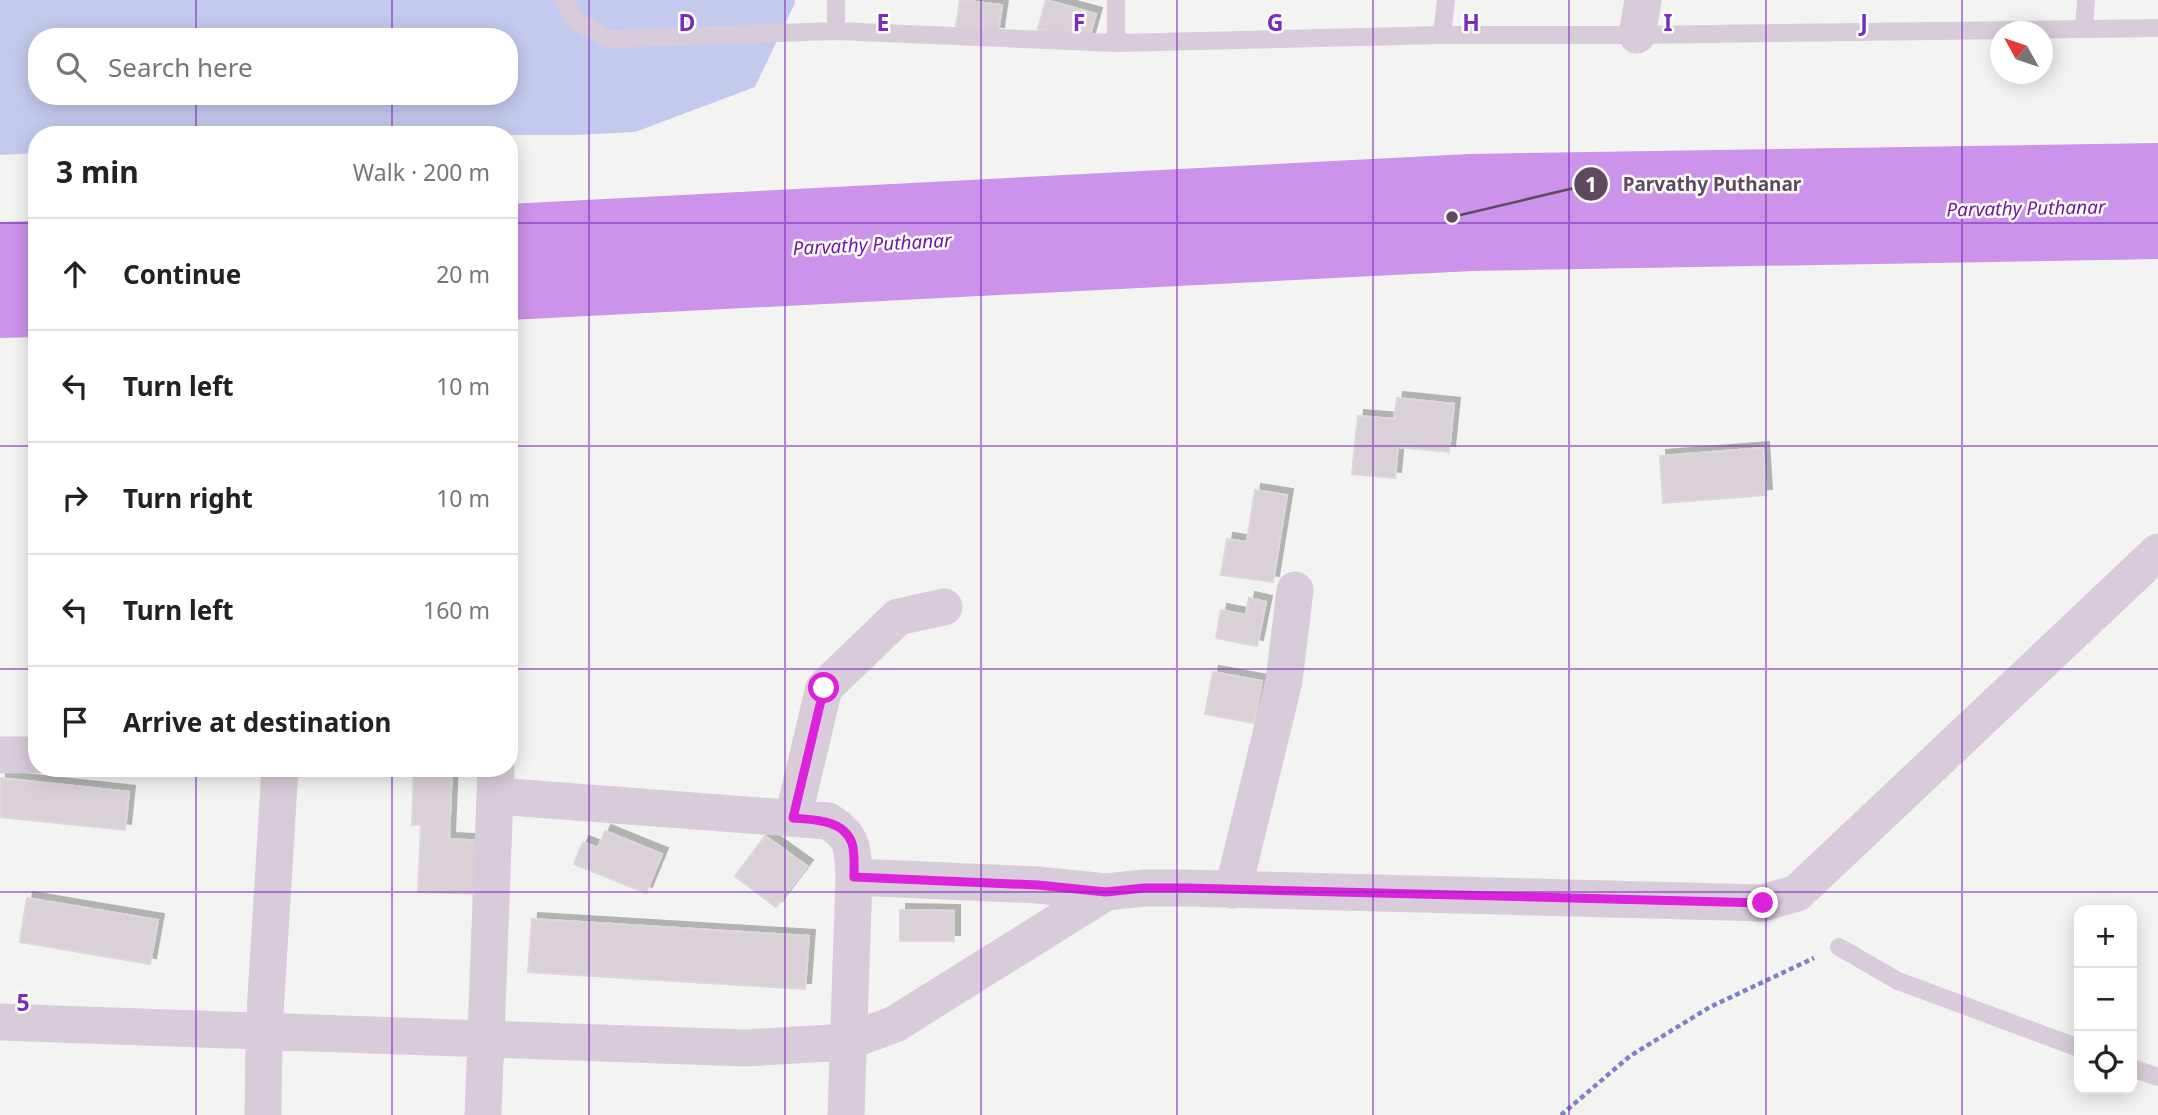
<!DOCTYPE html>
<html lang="en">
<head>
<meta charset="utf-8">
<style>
	:root { --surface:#fff; --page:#f2f2f2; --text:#222; --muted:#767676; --line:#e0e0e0 }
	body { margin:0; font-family:"Noto Sans",sans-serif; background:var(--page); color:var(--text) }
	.controls { position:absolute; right:21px; bottom:21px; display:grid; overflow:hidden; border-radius:14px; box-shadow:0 4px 18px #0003 }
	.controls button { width:63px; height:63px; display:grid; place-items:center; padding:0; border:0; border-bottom:2px solid var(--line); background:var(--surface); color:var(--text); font:35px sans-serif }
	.compass { position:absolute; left:1990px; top:21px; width:63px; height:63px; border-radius:50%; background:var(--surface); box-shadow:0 4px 18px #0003; rotate:310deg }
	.stop { position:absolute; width:21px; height:21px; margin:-16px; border:5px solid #dd22db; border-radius:50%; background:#fff }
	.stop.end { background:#dd22db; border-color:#fff; box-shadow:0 2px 7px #0008 }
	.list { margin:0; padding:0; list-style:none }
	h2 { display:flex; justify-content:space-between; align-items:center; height:91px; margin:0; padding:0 28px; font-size:30px }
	h2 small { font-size:23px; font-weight:400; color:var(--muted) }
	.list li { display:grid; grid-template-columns:46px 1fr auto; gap:21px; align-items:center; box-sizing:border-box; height:112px; padding:0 28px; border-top:2px solid var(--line) }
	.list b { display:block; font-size:26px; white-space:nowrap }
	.list em { font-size:23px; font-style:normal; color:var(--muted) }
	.icon { flex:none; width:38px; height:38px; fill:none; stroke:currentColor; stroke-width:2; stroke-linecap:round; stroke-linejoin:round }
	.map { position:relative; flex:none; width:2158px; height:1115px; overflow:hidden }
	.search { position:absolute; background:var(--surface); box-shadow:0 4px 18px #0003; left:28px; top:28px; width:490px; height:77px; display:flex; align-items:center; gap:18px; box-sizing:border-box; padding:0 24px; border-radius:28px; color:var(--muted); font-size:26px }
	.panel { position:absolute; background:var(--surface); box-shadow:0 4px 18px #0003; left:28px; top:126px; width:490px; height:651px; border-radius:28px }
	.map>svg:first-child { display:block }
</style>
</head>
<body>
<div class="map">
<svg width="2158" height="1115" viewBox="0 0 2158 1115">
	<defs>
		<filter id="shadow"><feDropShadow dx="6" dy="-6" stdDeviation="0" flood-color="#0004"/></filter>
	</defs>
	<rect width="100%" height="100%" fill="#f3f4f2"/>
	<path fill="#c3caee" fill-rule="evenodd" d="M0 0H795V3L755 87 635 132 576 135H37V153L0 155ZM37 37H509V96H37Z"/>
	<path fill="#cb93e9" d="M2158 143V259L1472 271 509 320V204L1469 154Z
		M37 221V337L0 338V222Z"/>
	<path fill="#d9d1d7" stroke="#ddd6db" stroke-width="2" filter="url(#shadow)" d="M960 0 1002 5 998 33 956 27Z
		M1046 0 1096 14 1088 42 1038 29Z
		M1397 398 1454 404 1449 452 1398 447 1395 478 1352 474 1358 416 1394 419Z
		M1763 448 1766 495 1663 503 1660 456Z
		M1255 490 1287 495 1273 582 1221 575 1227 539 1247 542Z
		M1249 598 1266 602 1257 646 1216 638 1221 610 1246 615Z
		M1213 672 1262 681 1254 723 1205 714Z
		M414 768H452L449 839 485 841 483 894 418 892 421 825H412Z
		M0 778 129 792 125 830 0 817Z
		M605 831 662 854 646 893 574 864 583 842 598 848Z
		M765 836 807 866 776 907 735 876Z
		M27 898 158 920 150 964 20 942Z
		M900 910 954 911V941H900Z
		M532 919 809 936 805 989 528 972Z"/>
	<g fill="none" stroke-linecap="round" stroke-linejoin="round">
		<path stroke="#7d80cb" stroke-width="4.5" stroke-dasharray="5 3.5" stroke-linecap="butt" d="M1561 1115 1630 1056 1710 1007 1814 958"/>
		<path stroke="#d9ccda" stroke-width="18" d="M564 0 576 21 609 39 836 31 1116 43 1442 35H1637L2158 28
			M836 0V31
			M2084 28 2086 0
			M1442 35 1446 0
			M1116 43V0
			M1839 947 1898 981 2079 1048
			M2132 1068 2158 1077"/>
		<path stroke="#d9ccda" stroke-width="37" d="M1637 35 1643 0
			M0 755H37
			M496 796 828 821C855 838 852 848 854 877L846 1115
			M793 818 824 688 898 617 944 607
			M854 877 1038 885 1106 892
			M1233 890 1284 681 1295 590
			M0 1022 745 1048 847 1042 895 1024 1106 892 1144 888H1186L1763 903 1797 893 2158 552
			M263 1115 264 1031 280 768
			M483 1115 496 768"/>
	</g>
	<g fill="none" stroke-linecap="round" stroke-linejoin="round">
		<path stroke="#dd22db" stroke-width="9" d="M824 688 793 818C814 820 843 819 852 843 855 853 854 867 854 877L1038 885 1106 892 1144 888H1186L1763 903"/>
	</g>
	<path fill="none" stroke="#7b2cbf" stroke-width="2" stroke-opacity="0.55" d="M196 0V37M392 0V37M589 0V1115M785 0V1115M981 0V1115M1177 0V1115M1373 0V1115M1569 0V1115M1766 0V1115M1962 0V1115M196 96V135M392 96V135M0 223H37M509 223H2158M0 446H37M509 446H2158M0 669H37M509 669H2158M196 768V1115M392 768V1115M0 892H2158"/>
	<g text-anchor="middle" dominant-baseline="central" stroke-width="5" stroke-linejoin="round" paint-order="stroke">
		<g font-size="19" font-style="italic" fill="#7613a8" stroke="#fff">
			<text transform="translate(2026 208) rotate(-1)">Parvathy Puthanar</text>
			<text transform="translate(872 244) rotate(-3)">Parvathy Puthanar</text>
		</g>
	</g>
	<g font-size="23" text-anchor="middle" font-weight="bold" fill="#7b2cbf" stroke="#fff" stroke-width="5" stroke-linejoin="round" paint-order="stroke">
		<text x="687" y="31">D</text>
		<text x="883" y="31">E</text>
		<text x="1079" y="31">F</text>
		<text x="1275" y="31">G</text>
		<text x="1471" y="31">H</text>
		<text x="1668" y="31">I</text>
		<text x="1864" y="31">J</text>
		<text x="23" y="1011">5</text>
	</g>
	<path fill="none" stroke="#5d4a5e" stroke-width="2.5" d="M1452 217L1591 184"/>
	<g fill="#5d4a5e" stroke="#fff" stroke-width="2.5">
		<circle cx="1452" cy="217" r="7"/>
		<circle cx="1591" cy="184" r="18"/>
	</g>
	<g font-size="21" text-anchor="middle" font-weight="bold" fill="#fff">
		<text x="1591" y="192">1</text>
	</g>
	<g font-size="19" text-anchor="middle" font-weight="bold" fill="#5d4a5e" stroke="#fff" stroke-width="5" stroke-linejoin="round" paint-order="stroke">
		<text x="1712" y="191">Parvathy Puthanar</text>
	</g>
</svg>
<div class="controls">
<button>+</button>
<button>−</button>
<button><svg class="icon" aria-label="locate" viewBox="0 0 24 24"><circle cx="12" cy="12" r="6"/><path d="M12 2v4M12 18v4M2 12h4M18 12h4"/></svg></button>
</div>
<svg class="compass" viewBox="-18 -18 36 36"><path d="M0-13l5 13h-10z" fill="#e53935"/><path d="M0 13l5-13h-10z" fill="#767676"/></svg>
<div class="stop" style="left:824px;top:688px"></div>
<div class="stop end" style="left:1763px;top:903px"></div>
<div class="search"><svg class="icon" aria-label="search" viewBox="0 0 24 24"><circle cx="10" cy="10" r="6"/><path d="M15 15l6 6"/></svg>Search here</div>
<section class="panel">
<h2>3 min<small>Walk · 200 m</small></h2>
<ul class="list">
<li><svg class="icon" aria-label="ahead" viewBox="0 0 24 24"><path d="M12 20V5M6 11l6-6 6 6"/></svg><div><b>Continue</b></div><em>20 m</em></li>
<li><svg class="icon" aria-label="left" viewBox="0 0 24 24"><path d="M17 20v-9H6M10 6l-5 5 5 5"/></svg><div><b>Turn left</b></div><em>10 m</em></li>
<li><svg class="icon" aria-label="right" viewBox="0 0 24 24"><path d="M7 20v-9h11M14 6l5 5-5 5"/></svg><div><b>Turn right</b></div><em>10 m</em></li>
<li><svg class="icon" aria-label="left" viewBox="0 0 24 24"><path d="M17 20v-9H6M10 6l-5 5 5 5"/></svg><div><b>Turn left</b></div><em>160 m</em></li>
<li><svg class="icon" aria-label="arrive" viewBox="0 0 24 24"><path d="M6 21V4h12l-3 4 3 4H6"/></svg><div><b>Arrive at destination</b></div></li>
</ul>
</section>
</div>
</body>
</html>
